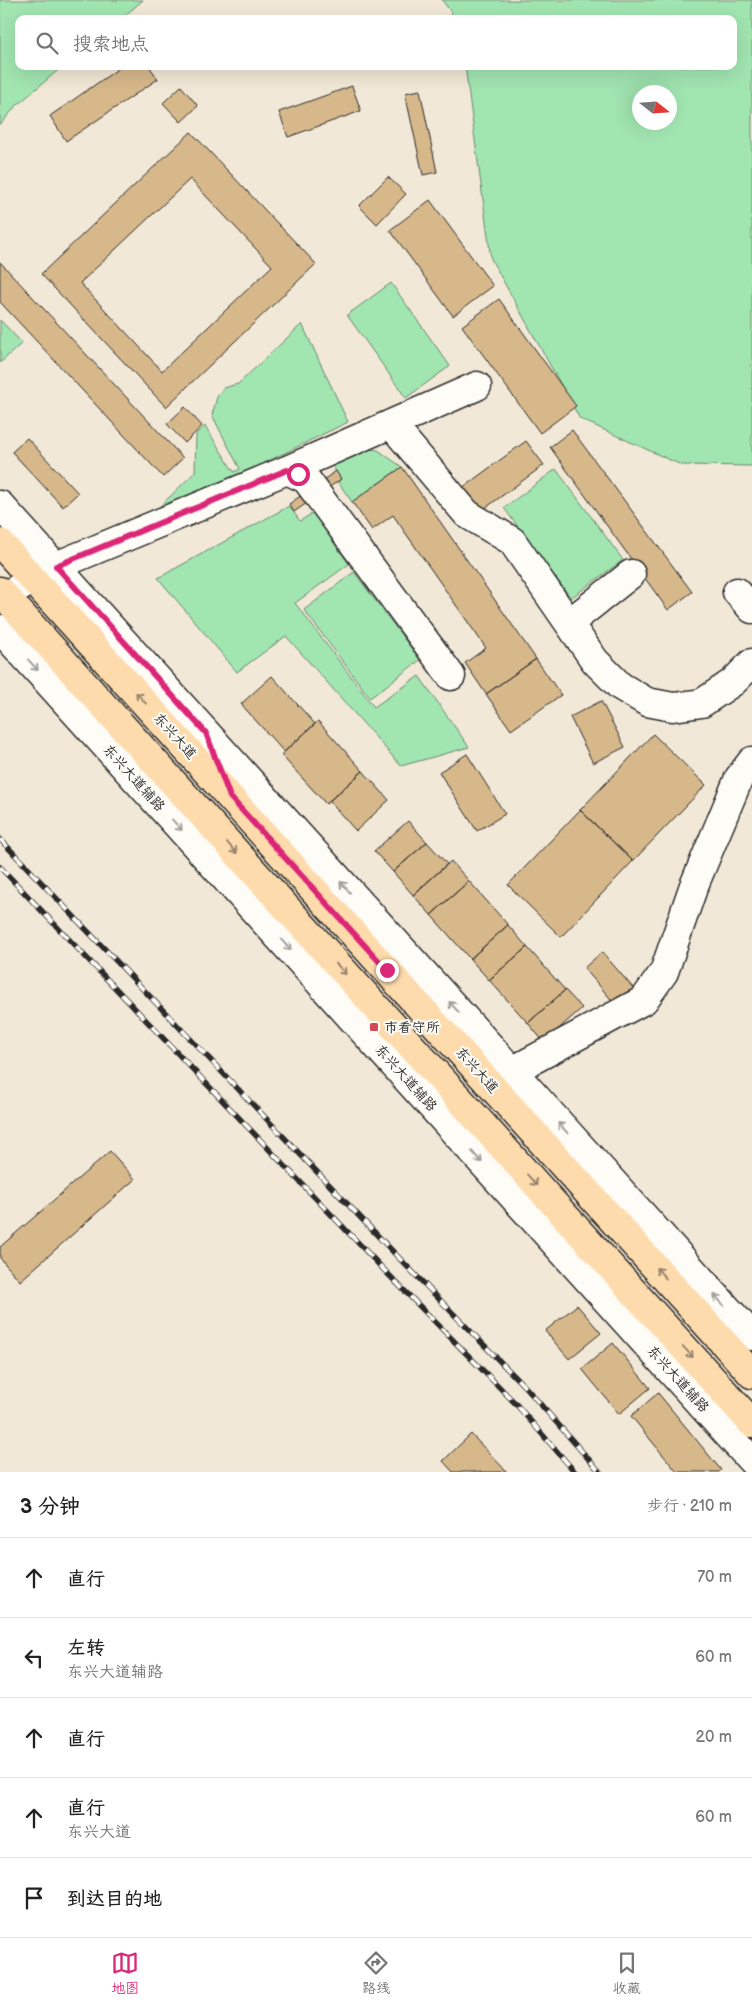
<!DOCTYPE html>
<html lang="zh">
<head>
<meta charset="utf-8">
<style>
	:root { --surface:#fff; --page:#f6f6f6; --text:#222; --muted:#767676; --line:#e0e0e0; --accent:#db2777 }
	body { margin:0; font-family:"Balsamiq Sans","LXGW WenKai TC",sans-serif; background:var(--page); color:var(--text) }
	.compass { position:absolute; left:632px; top:85px; width:45px; height:45px; border-radius:50%; background:var(--surface); box-shadow:0 5px 20px #0002; rotate:107deg }
	.stop { position:absolute; width:15px; height:15px; margin:-11px; border:4px solid #db2777; border-radius:50%; background:#fff }
	.stop.end { background:#db2777; border-color:#fff; box-shadow:0 1px 5px #0008 }
	.list { margin:0; padding:0; list-style:none }
	h2 { display:flex; justify-content:space-between; align-items:center; height:65px; margin:0; padding:0 20px; font-size:21px }
	h2 small { font-size:16px; font-weight:400; color:var(--muted) }
	.list li { display:grid; grid-template-columns:32px 1fr auto; gap:15px; align-items:center; box-sizing:border-box; height:80px; padding:0 20px; border-top:1px solid var(--line) }
	.list b { display:block; font-size:19px; white-space:nowrap }
	.list p { margin:0; font-size:16px; white-space:nowrap; color:var(--muted) }
	.list em { font-size:16px; font-style:normal; color:var(--muted) }
	.icon { flex:none; width:28px; height:28px; fill:none; stroke:currentColor; stroke-width:2; stroke-linecap:round; stroke-linejoin:round }
	.map { position:relative; flex:none; width:752px; height:1472px; overflow:hidden }
	.search { position:absolute; background:var(--surface); box-shadow:0 5px 20px #0002; left:15px; right:15px; top:15px; height:55px; display:flex; align-items:center; gap:12px; box-sizing:border-box; padding:0 18px; border-radius:10px; color:var(--muted); font-size:19px }
	.sheet { height:465px; background:var(--surface) }
	nav { display:flex; justify-content:space-around; align-items:center; box-sizing:border-box; height:70px; border-top:1px solid var(--line); background:var(--surface); font-size:14px; color:var(--muted) }
	nav a { display:grid; justify-items:center; gap:2px }
	nav .on { color:var(--accent) }
	.map>svg:first-child { display:block }
</style>
</head>
<body>
<div class="map">
<svg width="752" height="1472" viewBox="0 0 752 1472">
	<rect width="100%" height="100%" fill="#f2e8d7"/>
	<filter id="ink" filterUnits="userSpaceOnUse"><feTurbulence type="fractalNoise" baseFrequency=".02" numOctaves="2"/><feDisplacementMap in="SourceGraphic" scale="10" xChannelSelector="R" yChannelSelector="G"/><feConvolveMatrix kernelMatrix="1 2 1 2 8 2 1 2 1" color-interpolation-filters="sRGB"/></filter>
	<g filter="url(#ink)">
		<path fill="#a1e5b1" stroke="#66886e" fill-rule="evenodd" d="M0 0H143L121 19H19V66H63L16 106 0 125Z
			M442 0H752V466L681 465 580 419 491 259 465 66H733V19H456ZM640 92H670V122H640Z
			M391 283 450 366 406 398 347 315Z
			M0 320 22 343 0 363Z
			M302 324 348 422 145 521 195 472 196 434 205 426 234 472 240 469 212 415 217 397 223 388 238 384Z
			M363 448 378 450 402 467 352 502 338 482 341 479 329 461Z
			M556 469 623 560 571 598 504 508Z
			M289 506 300 521 313 513 349 564 295 603 374 707 419 676 469 747 401 766 286 636 237 672 158 578Z
			M354 572 420 660 370 698 304 610Z"/>
		<path fill="#d7b88b" stroke="#2b2b2b" fill-rule="evenodd" d="M122 66H149L158 79 66 141 50 116Z
			M181 86 198 106 181 122 163 103Z
			M352 86 361 111 288 137 279 112Z
			M420 90 437 172 423 175 405 93Z
			M191 132 316 264 166 407 41 274ZM190 179 272 266 162 371 80 283Z
			M388 177 406 194 377 224 359 206Z
			M430 200 493 286 453 316 390 230Z
			M0 262 183 458 163 477 0 302Z
			M499 299 576 406 540 433 462 326Z
			M185 407 202 426 185 443 167 424Z
			M572 430 692 592 668 610 550 447Z
			M27 438 78 493 63 507 12 452Z
			M526 441 544 465 480 512 462 488Z
			M402 467 536 659 486 694 465 663 486 648 393 515 372 530 352 502Z
			M336 471 341 479 294 512 289 504Z
			M536 659 561 695 511 730 486 694Z
			M272 676 315 724 284 752 241 704Z
			M601 701 625 747 593 763 570 717Z
			M318 721 363 771 326 804 281 755Z
			M653 734 706 785 633 861 580 810Z
			M467 754 505 814 477 831 439 772Z
			M363 771 389 800 356 831 329 801Z
			M580 810 633 861 561 937 508 885Z
			M408 821 427 842 393 872 374 851Z
			M427 842 447 864 413 895 393 872Z
			M451 861 469 881 431 915 413 895Z
			M469 881 508 925 470 959 431 915Z
			M508 925 527 947 489 980 470 959Z
			M527 947 565 990 528 1023 489 980Z
			M602 952 634 989 616 1005 584 968Z
			M565 990 582 1008 544 1042 528 1023Z
			M110 1151 135 1179 20 1281 0 1258V1247Z
			M577 1305 601 1333 569 1359 545 1331Z
			M613 1343 650 1388 619 1414 582 1369Z
			M658 1393 721 1470 719 1472H677L631 1416Z
			M471 1434 507 1472H453L443 1461Z"/>
		<g fill="none" stroke-linecap="round" stroke-linejoin="round">
			<defs>
				<path id="minor" d="M391 424 467 514 512 541 595 661 620 686 647 702 673 707 702 703 733 682 752 663
					M287 470 306 479 451 676
					M0 505 752 1336
					M737 592 752 609
					M5 596 56 566 287 470 477 386
					M569 623 631 574
					M0 629 752 1461
					M512 1071 644 1000 664 972 693 888 739 778 752 761"/>
				<path id="major" d="M0 543 752 1374
					M0 591 752 1423"/>
			</defs>
			<use href="#minor" stroke="#2b2b2b" stroke-width="31"/>
			<use href="#major" stroke="#2b2b2b" stroke-width="31"/>
			<use href="#minor" stroke="#fdfcf7" stroke-width="28"/>
			<use href="#major" stroke="#fedbac" stroke-width="28"/>
			<defs>
				<path id="rail" d="M0 839 399 1258 527 1389 600 1472
					M0 867 386 1272 515 1403 575 1472"/>
			</defs>
			<use href="#rail" stroke="#2b2b2b" stroke-width="5.5"/>
			<use href="#rail" stroke="#fdfcf7" stroke-width="4" stroke-dasharray="11" stroke-linecap="butt"/>
		</g>
		<defs><path id="oneway-shaft" d="M-6 0H5M1.5-3L5.5 0L1.5 3" fill="none" stroke-width="1.6" stroke-linecap="round" stroke-linejoin="round" transform="scale(1.25)"/></defs>
		<g stroke="#9e9e9b">
			<use href="#oneway-shaft" transform="translate(33 665) rotate(48)"/>
			<use href="#oneway-shaft" transform="translate(177 825) rotate(48)"/>
			<use href="#oneway-shaft" transform="translate(345 887) rotate(-132)"/>
			<use href="#oneway-shaft" transform="translate(286 945) rotate(48)"/>
			<use href="#oneway-shaft" transform="translate(454 1007) rotate(-132)"/>
			<use href="#oneway-shaft" transform="translate(563 1128) rotate(-132)"/>
			<use href="#oneway-shaft" transform="translate(477 1157) rotate(48)"/>
			<use href="#oneway-shaft" transform="translate(719 1300) rotate(-132)"/>
		</g>
		<g stroke="#94836c">
			<use href="#oneway-shaft" transform="translate(141 698) rotate(-132)"/>
			<use href="#oneway-shaft" transform="translate(232 848) rotate(48)"/>
			<use href="#oneway-shaft" transform="translate(341 969) rotate(48)"/>
			<use href="#oneway-shaft" transform="translate(532 1180) rotate(48)"/>
			<use href="#oneway-shaft" transform="translate(661 1273) rotate(-132)"/>
			<use href="#oneway-shaft" transform="translate(688 1352) rotate(48)"/>
		</g>
	</g>
	<g fill="none" stroke-linecap="round" stroke-linejoin="round" filter="url(#ink)">
		<path stroke="#db2777" stroke-width="6" d="M298 474 287 470 56 566 206 733 230 797 387 970"/>
	</g>
	<rect fill="#d1495b" stroke="#fdfcf7" stroke-width="2" x="369" y="1022" width="10" height="10" rx="2.5"/>
	<g text-anchor="middle" dominant-baseline="central" stroke-width="4" stroke-linejoin="round" paint-order="stroke">
		<g font-size="14" fill="#2b2b2b" stroke="#fdfcf7">
			<text transform="translate(175 736) rotate(48)">东兴大道</text>
			<text transform="translate(134 778) rotate(48)">东兴大道辅路</text>
			<text transform="translate(477 1070) rotate(48)">东兴大道</text>
			<text transform="translate(406 1078) rotate(48)">东兴大道辅路</text>
			<text transform="translate(678 1379) rotate(48)">东兴大道辅路</text>
		</g>
		<g font-size="14" fill="#2b2b2b" stroke="#fdfcf7" text-anchor="start">
			<text x="384" y="1027">巿看守所</text>
		</g>
	</g>
</svg>
<svg class="compass" viewBox="-18 -18 36 36"><path d="M0-13l5 13h-10z" fill="#e53935"/><path d="M0 13l5-13h-10z" fill="#767676"/></svg>
<div class="stop" style="left:298px;top:474px"></div>
<div class="stop end" style="left:387px;top:970px"></div>
<div class="search"><svg class="icon" aria-label="search" viewBox="0 0 24 24"><circle cx="10" cy="10" r="6"/><path d="M15 15l6 6"/></svg>搜索地点</div>
</div>
<section class="sheet">
<h2>3 分钟<small>步行 · 210 m</small></h2>
<ul class="list">
<li><svg class="icon" aria-label="ahead" viewBox="0 0 24 24"><path d="M12 20V5M6 11l6-6 6 6"/></svg><div><b>直行</b></div><em>70 m</em></li>
<li><svg class="icon" aria-label="left" viewBox="0 0 24 24"><path d="M17 20v-9H6M10 6l-5 5 5 5"/></svg><div><b>左转</b><p>东兴大道辅路</p></div><em>60 m</em></li>
<li><svg class="icon" aria-label="ahead" viewBox="0 0 24 24"><path d="M12 20V5M6 11l6-6 6 6"/></svg><div><b>直行</b></div><em>20 m</em></li>
<li><svg class="icon" aria-label="ahead" viewBox="0 0 24 24"><path d="M12 20V5M6 11l6-6 6 6"/></svg><div><b>直行</b><p>东兴大道</p></div><em>60 m</em></li>
<li><svg class="icon" aria-label="arrive" viewBox="0 0 24 24"><path d="M6 21V4h12l-3 4 3 4H6"/></svg><div><b>到达目的地</b></div></li>
</ul>
</section>
<nav>
<a class="on"><svg class="icon" aria-label="map" viewBox="0 0 24 24"><path d="M3 6l6-2 6 2 6-2v14l-6 2-6-2-6 2zM9 4v14M15 6v14"/></svg>地图</a>
<a><svg class="icon" aria-label="directions" viewBox="0 0 24 24"><path d="M12 3l9 9-9 9-9-9zM9 14v-3h6M13 9l2 2-2 2"/></svg>路线</a>
<a><svg class="icon" aria-label="saved" viewBox="0 0 24 24"><path d="M7 4h10v16l-5-4-5 4z"/></svg>收藏</a>
</nav>
</body>
</html>
